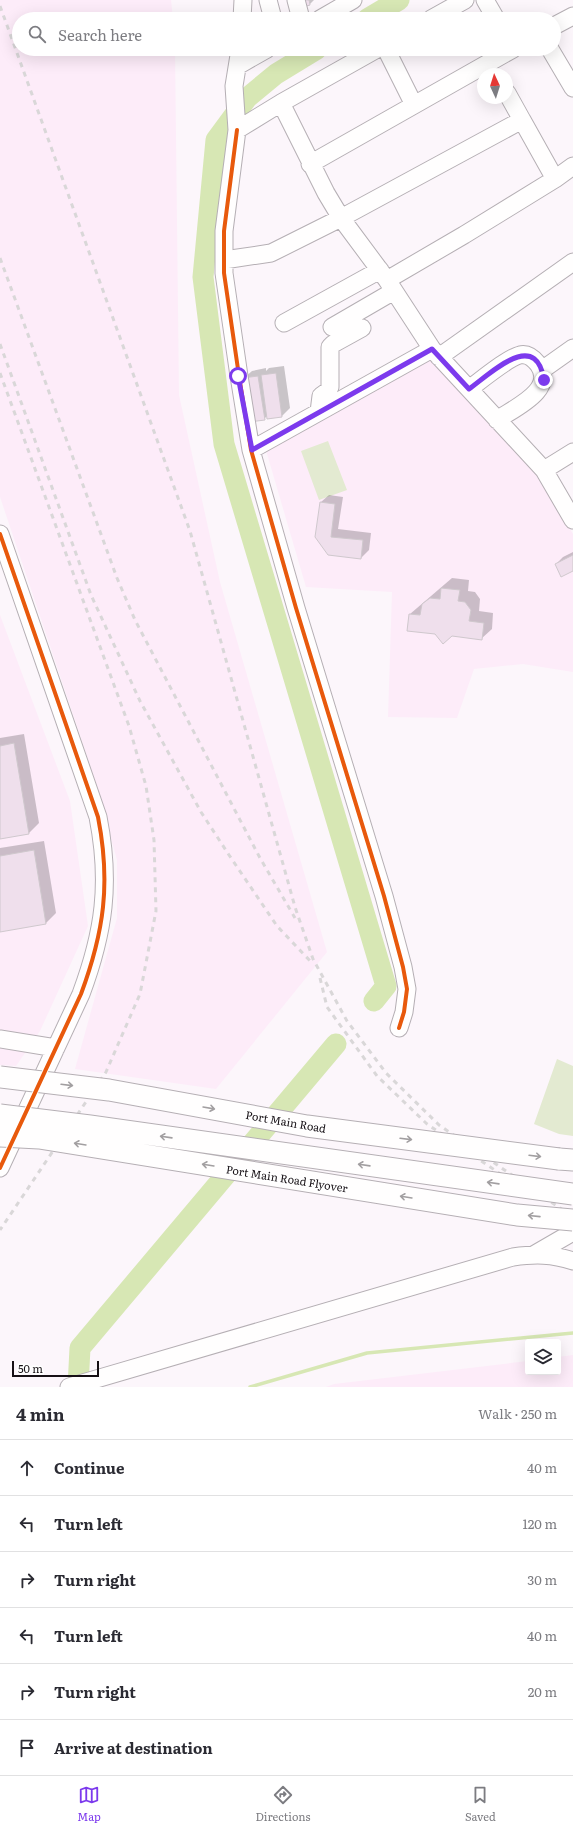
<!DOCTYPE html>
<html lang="en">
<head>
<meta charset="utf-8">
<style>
	:root { --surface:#fff; --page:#f2f2f3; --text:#2b2b33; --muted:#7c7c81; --line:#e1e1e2; --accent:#7c3aed }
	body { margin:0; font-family:Literata,serif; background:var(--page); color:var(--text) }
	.controls { position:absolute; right:12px; bottom:12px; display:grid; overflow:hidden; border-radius:4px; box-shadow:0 4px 16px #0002 }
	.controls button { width:36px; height:36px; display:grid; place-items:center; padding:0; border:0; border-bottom:1px solid var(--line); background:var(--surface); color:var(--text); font:20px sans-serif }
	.compass { position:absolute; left:477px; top:68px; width:36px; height:36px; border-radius:50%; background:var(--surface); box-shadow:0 4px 16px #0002; rotate:356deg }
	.scale { position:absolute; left:12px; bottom:10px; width:87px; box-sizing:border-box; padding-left:4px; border:2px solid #161015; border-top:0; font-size:11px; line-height:14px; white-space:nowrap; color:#161015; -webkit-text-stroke:3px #fff; paint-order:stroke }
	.stop { position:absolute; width:12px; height:12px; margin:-9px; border:3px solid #7c3aed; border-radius:50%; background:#fff }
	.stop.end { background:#7c3aed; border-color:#fff; box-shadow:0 1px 4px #0008 }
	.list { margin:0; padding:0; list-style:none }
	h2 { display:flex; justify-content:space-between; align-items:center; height:52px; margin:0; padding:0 16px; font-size:17px }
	h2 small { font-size:13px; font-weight:400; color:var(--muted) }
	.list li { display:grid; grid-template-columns:26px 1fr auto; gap:12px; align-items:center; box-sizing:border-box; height:56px; padding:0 16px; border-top:1px solid var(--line) }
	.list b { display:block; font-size:15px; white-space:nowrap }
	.list em { font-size:13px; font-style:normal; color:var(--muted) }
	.icon { flex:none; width:22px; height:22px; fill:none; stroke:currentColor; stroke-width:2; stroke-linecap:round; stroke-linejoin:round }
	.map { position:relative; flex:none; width:573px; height:1387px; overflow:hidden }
	.search { position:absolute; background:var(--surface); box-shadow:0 4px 16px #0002; left:12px; right:12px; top:12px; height:44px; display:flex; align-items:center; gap:10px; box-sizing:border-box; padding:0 14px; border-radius:22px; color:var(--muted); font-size:15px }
	.sheet { height:388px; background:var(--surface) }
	nav { display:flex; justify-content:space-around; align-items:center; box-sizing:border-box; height:56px; border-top:1px solid var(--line); background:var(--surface); font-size:11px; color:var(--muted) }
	nav a { display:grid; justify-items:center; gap:2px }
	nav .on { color:var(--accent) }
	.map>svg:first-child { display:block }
</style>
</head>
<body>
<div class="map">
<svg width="573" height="1387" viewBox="0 0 573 1387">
	<rect width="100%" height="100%" fill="#fcf6fb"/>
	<path fill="#fdecf9" d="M0 0H171L173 19H19V49H175L179 395 220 582 327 952 216 1089 75 1069 117 918V860L94 777 0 497Z
		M428 357 538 474 573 534V672L523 664 474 669 457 718 388 717 392 592 306 587 265 447Z
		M0 615 70 801 88 926 40 1031 16 1066 0 1065Z
		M573 1355V1387H326L334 1384 528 1361V1372H558V1357Z"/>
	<path fill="#e3ead1" d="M328 441 347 490 319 500 301 451Z
		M557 1059 573 1066V1136L559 1134 534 1124Z"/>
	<path fill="#0003" d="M299 0H314L310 4Z
		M284 366 290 408 282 416 268 418V415L264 419 244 378 252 371 266 368V371L269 368Z
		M329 495 343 497 338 529 371 533 369 550 361 558 329 554 321 502Z
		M573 552V570L556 564 563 557Z
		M452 578 469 580 468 591 475 592 480 599 479 611 493 613 492 629 481 639 436 633 410 614Z
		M24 734 39 823 29 833 0 838V738Z
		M44 841 56 913 46 923 0 931V848Z"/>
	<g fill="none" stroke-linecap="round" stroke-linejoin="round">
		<path stroke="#d7e7b4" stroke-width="3.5" d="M250 1387 367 1353 573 1333"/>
		<path stroke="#d7e7b4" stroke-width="21" d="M367 19 399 0
			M317 49 276 74 247 98 216 140 203 277 224 444 386 986 374 1001
			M78 1387 80 1348 336 1044"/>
	</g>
	<path fill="#efdfec" stroke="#cfc8cd" d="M298 0H309L310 5 300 8Z
		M276 373 282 417 267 419 261 375Z
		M258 376 265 420 249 422 243 378Z
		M320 502 335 504 331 537 363 540 361 559 328 555 315 537Z
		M573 555V571L561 577 555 564Z
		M441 588 460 590 458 601 465 602 471 610 469 621 484 623 482 640 452 636 443 644 435 634 407 631 409 614 420 615 422 604 430 598 440 599Z
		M14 743 29 834 0 839V746Z
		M34 850 46 924 0 932V856Z"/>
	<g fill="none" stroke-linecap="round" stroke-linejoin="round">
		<defs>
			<path id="minor" d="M268 0 273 19
				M296 0 301 19
				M485 0 496 19
				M242 19 243 0
				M320 19 353 0
				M431 19 465 0
				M554 26 573 16
				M240 49 234 86 237 130 281 103 326 193 341 218 387 280 432 349 544 470 573 452
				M386 49 414 105
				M550 49 573 88
				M239 65 267 49
				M281 103 377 49
				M237 130 224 231V273L239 376 251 450 296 608 384 896 403 967 407 989 404 1012 399 1028
				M310 164 513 49
				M555 179 573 166
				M224 260 271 253 341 218 522 120 507 93
				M387 280 464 235 555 179 522 120
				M284 323 380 270
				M332 327 394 291
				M439 357 573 262
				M542 370 573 348
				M469 389C480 381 509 357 520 355 528 353 534 359 538 364 557 390 514 408 497 420
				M319 412 321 396 328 391 330 387V347L333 344 362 328
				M251 450 432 349
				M544 470 573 520
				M0 534 98 817C111 883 104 932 81 994L0 1168
				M0 1039 56 1048
				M535 1254 573 1232
				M69 1387 513 1257C535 1254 552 1254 573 1261"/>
			<path id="major" d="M559 1159 573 1160"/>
		</defs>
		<use href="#minor" stroke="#b5afb4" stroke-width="19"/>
		<use href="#major" stroke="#b5afb4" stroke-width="23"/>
		<use href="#minor" stroke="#fffefe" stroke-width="17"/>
		<use href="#major" stroke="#fffefe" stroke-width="21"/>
		<path stroke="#d9d7d8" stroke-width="3" stroke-dasharray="5 5" stroke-linecap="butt" d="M0 6 190 531 295 907 313 959 347 1021 386 1073 439 1125 573 1217
			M0 258 117 578 135 620 260 858 295 918
			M0 344 91 595 140 701 201 812 229 855 277 926 313 964
			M0 373 129 726 146 786 154 840 156 911 140 994 106 1072 0 1230
			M320 978 327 1007 377 1076 427 1124 524 1190"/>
		<defs>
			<path id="major-bridge" d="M0 1077 109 1090 307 1126 559 1159
				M0 1115 90 1126 573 1194
				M0 1136 39 1138 517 1215 573 1220"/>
		</defs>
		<use href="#major-bridge" stroke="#b5afb4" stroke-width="23" stroke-linecap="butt"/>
		<use href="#major-bridge" stroke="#fffefe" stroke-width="21"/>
		<defs>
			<path id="cycleway" d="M237 130 224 231V273L239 376 251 450 296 608 384 896 403 967 407 989 404 1012 399 1028
				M0 534 98 817C111 883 104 932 81 994L0 1168"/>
		</defs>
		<use href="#cycleway" stroke="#fff" stroke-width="6"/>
		<use href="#cycleway" stroke="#e8590c" stroke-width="4"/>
	</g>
	<defs><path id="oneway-shaft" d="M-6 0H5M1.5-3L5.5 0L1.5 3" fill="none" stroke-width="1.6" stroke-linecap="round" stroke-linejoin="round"/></defs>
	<g stroke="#a29fa1">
		<use href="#oneway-shaft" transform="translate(67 1085) rotate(7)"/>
		<use href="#oneway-shaft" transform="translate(209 1108) rotate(10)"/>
		<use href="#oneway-shaft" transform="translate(166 1137) rotate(-172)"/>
		<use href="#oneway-shaft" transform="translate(406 1139) rotate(7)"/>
		<use href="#oneway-shaft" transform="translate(80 1144) rotate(-171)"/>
		<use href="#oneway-shaft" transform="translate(535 1156) rotate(7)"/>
		<use href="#oneway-shaft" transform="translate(208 1165) rotate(-171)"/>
		<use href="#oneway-shaft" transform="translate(364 1165) rotate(-172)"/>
		<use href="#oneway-shaft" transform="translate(493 1183) rotate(-172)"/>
		<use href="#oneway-shaft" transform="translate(406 1197) rotate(-171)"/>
		<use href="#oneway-shaft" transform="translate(534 1216) rotate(-174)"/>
	</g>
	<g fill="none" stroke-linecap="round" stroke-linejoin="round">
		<path stroke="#7c3aed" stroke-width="5" d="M238 376 252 450 432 349 469 389C490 374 536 328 544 380"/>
	</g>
	<g text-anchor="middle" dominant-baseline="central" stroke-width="3" stroke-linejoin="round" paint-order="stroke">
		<g font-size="11" fill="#161015" stroke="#fff">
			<text transform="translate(286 1121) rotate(10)">Port Main Road</text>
			<text transform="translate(287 1178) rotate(9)">Port Main Road Flyover</text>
		</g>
	</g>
</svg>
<div class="controls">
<button><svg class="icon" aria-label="layers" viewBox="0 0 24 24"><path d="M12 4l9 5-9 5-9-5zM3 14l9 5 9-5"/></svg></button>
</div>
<svg class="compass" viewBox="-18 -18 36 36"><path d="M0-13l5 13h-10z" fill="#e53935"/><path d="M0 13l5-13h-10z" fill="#7c7c81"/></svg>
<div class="scale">50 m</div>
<div class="stop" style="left:238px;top:376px"></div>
<div class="stop end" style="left:544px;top:380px"></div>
<div class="search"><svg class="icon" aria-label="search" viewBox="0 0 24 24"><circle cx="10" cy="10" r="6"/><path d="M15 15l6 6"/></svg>Search here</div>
</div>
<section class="sheet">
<h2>4 min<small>Walk · 250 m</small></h2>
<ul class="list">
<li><svg class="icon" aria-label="ahead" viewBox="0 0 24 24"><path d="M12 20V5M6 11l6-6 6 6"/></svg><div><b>Continue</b></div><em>40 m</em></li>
<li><svg class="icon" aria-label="left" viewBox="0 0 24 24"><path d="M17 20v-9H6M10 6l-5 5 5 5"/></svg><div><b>Turn left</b></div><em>120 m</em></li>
<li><svg class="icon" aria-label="right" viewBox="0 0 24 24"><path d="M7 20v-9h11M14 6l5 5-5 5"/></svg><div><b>Turn right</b></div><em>30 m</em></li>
<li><svg class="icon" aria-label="left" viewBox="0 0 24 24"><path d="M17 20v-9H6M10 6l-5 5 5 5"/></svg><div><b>Turn left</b></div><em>40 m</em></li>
<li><svg class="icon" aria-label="right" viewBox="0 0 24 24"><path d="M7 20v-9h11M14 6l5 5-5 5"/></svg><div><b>Turn right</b></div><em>20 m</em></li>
<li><svg class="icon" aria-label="arrive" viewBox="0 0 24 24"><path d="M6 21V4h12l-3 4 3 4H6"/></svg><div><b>Arrive at destination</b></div></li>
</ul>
</section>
<nav>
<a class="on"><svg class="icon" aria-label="map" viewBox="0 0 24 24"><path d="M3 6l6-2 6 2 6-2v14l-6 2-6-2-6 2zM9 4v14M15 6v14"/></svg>Map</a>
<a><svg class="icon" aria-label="directions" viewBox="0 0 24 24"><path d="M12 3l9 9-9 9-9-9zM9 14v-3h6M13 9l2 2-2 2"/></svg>Directions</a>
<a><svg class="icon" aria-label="saved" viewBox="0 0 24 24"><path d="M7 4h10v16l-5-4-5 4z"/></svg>Saved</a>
</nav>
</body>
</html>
